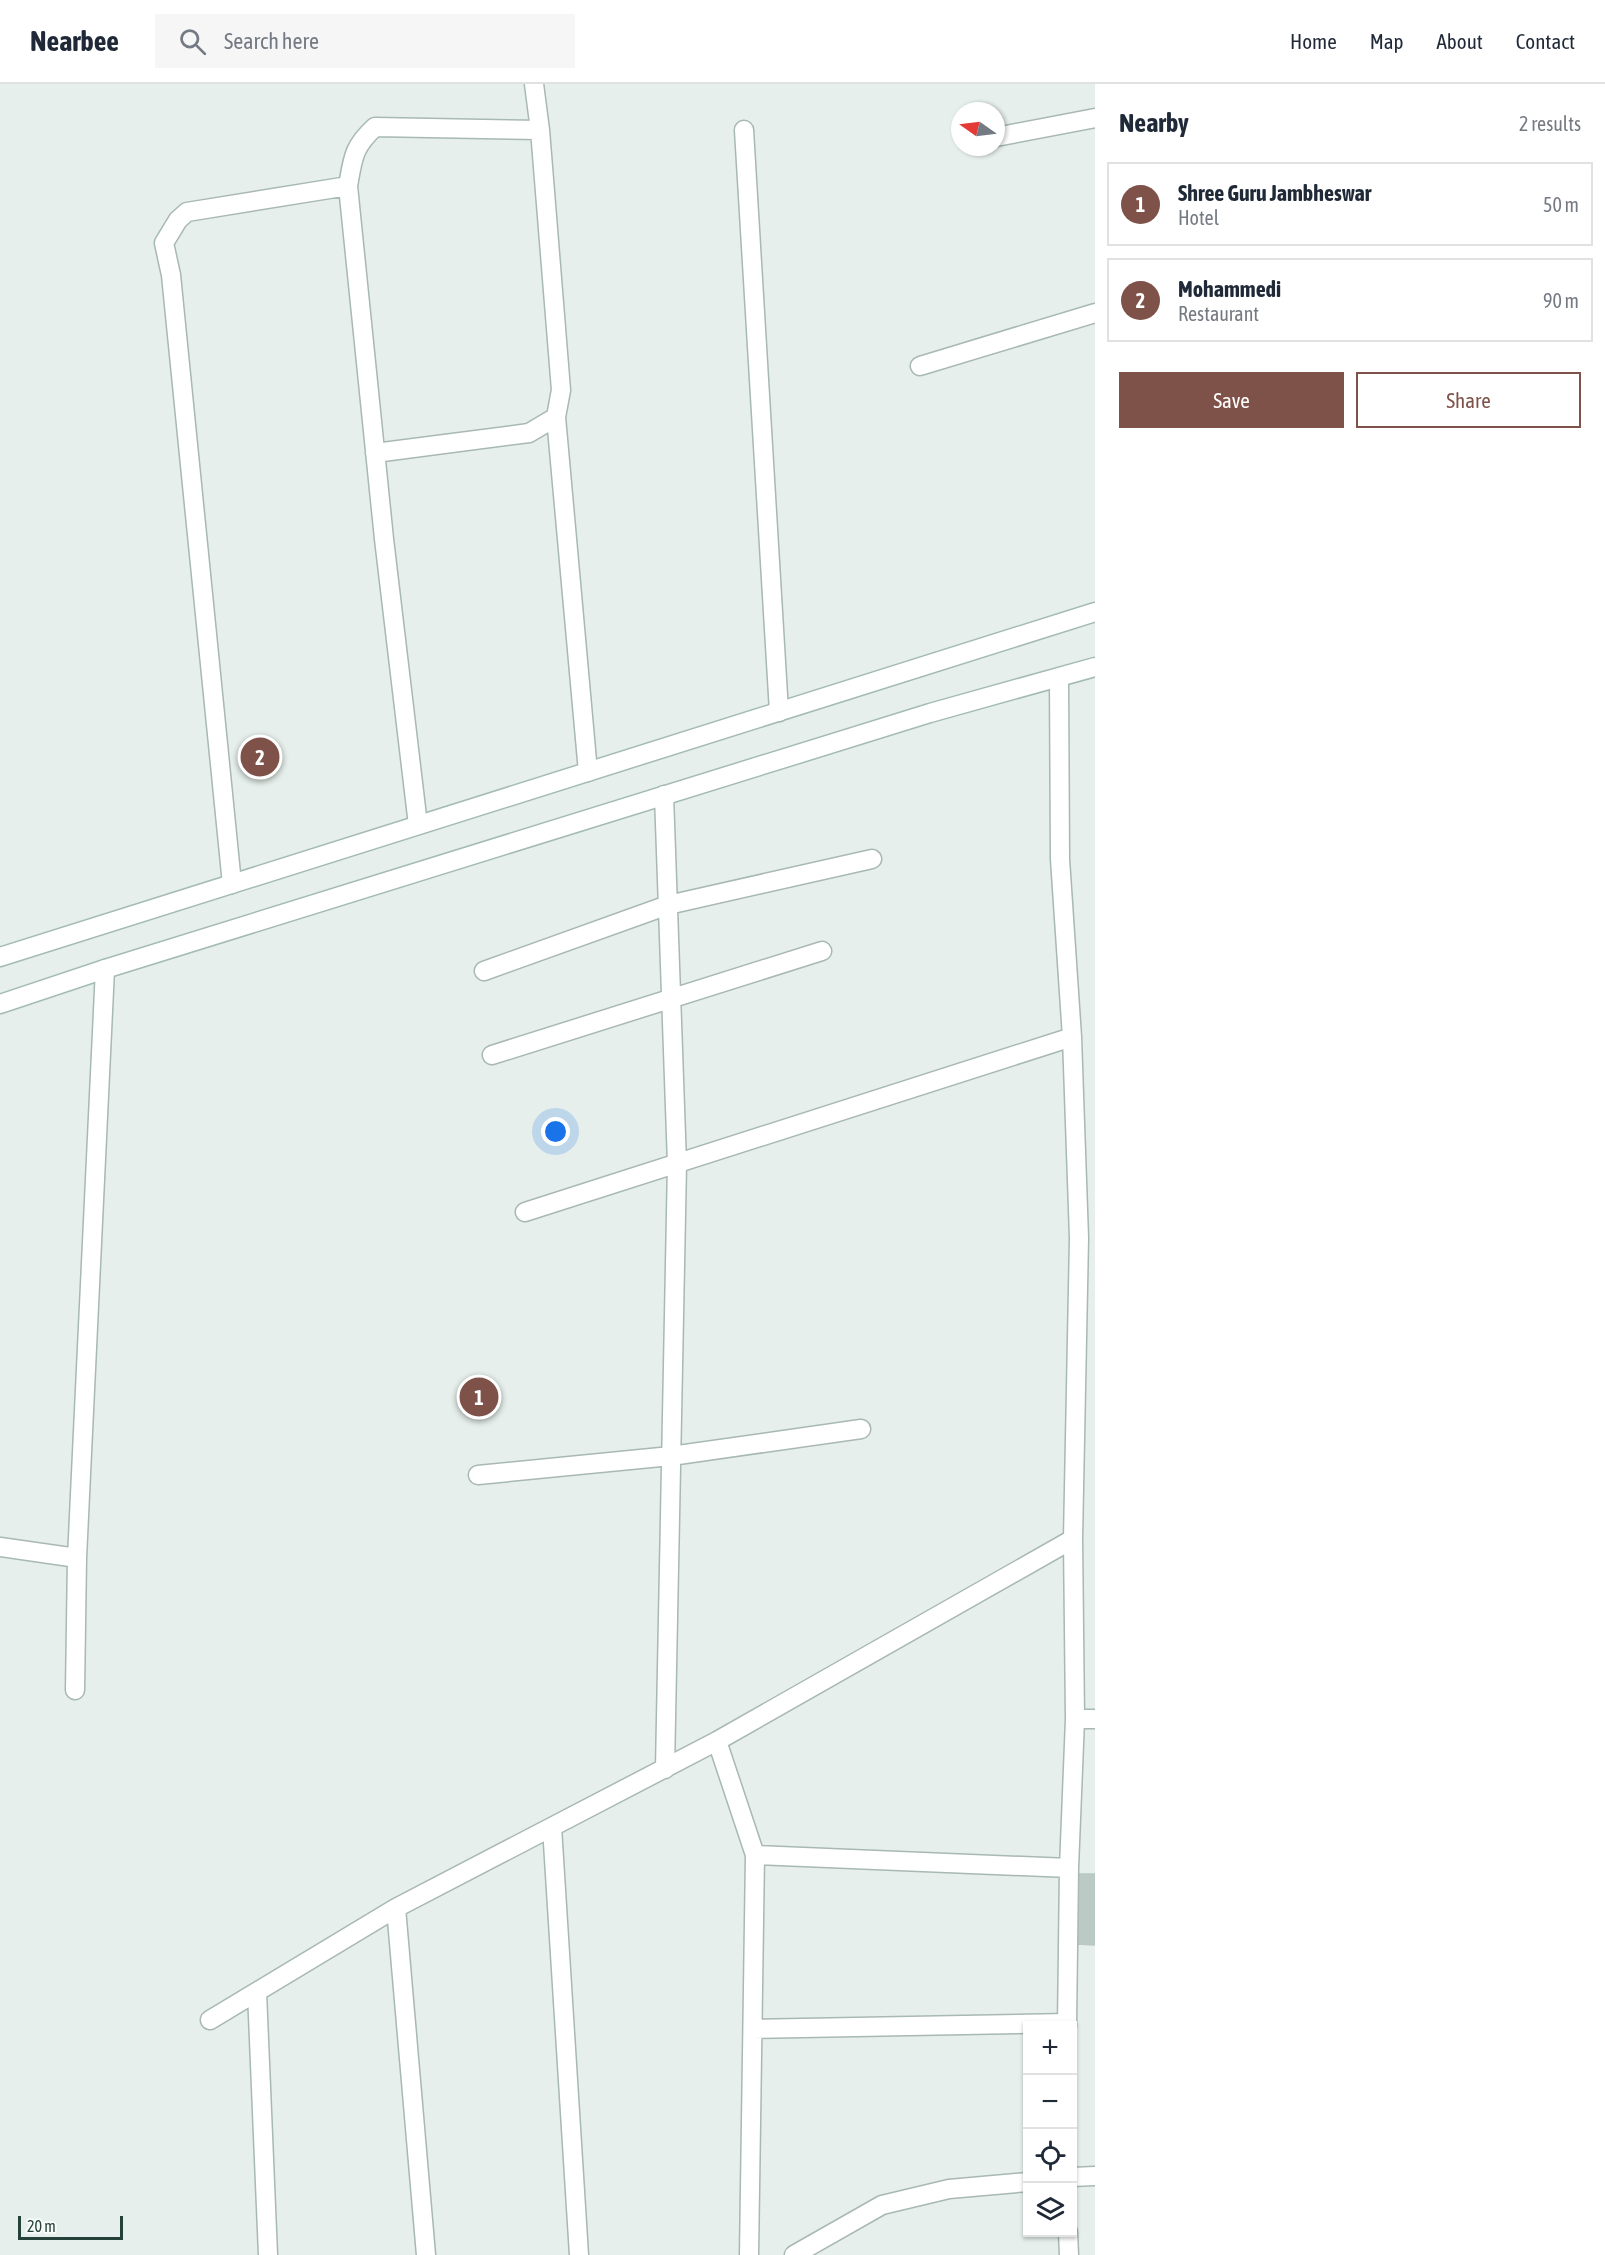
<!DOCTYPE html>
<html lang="en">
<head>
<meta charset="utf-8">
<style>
	:root { --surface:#fff; --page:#f6f6f7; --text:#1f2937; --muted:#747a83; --line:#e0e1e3; --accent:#7f5249 }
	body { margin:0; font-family:"Asap Condensed",sans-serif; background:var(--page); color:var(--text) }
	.controls { position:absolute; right:18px; bottom:18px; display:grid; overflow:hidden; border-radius:0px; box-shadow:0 2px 4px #0004 }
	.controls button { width:54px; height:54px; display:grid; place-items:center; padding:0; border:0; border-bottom:2px solid var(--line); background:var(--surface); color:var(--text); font:30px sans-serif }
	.compass { position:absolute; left:951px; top:18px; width:54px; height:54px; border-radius:50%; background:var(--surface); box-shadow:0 2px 4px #0004; rotate:284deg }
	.scale { position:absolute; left:18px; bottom:15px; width:105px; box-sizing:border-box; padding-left:6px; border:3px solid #24423a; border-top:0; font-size:16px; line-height:21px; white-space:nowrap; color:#24423a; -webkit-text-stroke:4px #f7fbf9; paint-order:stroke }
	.you { position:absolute; left:556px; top:1048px; width:21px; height:21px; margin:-15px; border:4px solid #fff; border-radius:50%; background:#1a73e8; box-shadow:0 0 0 9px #1a73e833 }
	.badge { display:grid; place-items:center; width:39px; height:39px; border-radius:50%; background:var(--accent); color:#fff; font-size:20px; font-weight:700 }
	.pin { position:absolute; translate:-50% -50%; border:3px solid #fff; box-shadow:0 2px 6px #0006 }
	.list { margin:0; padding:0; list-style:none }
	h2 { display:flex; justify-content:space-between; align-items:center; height:78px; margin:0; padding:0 24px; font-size:26px }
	h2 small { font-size:20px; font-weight:400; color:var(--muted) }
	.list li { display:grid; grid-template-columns:39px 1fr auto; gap:18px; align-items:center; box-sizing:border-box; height:84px; margin:0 12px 12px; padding:0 12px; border:2px solid var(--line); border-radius:0px }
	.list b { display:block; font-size:22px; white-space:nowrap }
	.list p { margin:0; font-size:20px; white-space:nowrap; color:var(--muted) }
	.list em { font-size:20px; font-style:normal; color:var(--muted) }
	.actions { display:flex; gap:12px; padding:18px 24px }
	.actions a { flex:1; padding:14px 0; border:2px solid var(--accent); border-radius:0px; text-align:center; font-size:21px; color:var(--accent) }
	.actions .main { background:var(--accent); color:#fff }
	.icon { flex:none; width:33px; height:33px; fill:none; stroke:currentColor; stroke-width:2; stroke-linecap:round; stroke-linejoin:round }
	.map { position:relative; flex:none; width:1095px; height:2171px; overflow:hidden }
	header { display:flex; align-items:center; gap:36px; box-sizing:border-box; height:84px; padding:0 30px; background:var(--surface); border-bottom:2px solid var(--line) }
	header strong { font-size:28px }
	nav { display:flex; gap:33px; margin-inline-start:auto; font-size:21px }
	.search { width:420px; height:54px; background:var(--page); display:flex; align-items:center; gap:15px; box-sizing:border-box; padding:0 21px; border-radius:0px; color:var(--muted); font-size:22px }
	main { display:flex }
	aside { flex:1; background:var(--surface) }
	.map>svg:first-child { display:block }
</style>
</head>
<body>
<header>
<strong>Nearbee</strong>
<div class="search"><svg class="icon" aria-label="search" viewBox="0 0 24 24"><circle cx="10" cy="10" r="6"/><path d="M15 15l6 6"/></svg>Search here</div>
<nav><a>Home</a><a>Map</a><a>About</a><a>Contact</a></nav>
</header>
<main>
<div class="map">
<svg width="1095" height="2171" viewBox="0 0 1095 2171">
	<rect width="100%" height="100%" fill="#e6efeb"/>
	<path fill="#bbcac4" stroke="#b8c9c2" stroke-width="1.5" d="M1078 1790H1095V1861L1077 1860Z"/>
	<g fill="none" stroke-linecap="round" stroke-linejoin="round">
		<defs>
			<path id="street" d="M744 46 779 628
				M996 53 1095 34
				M920 282 1095 229
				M556 333 588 688
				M375 369 529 349 556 333 561 306 540 46 534 0
				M1059 594 1060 775 1072 953 1079 1154 1073 1455 1075 1635 1069 1784 1067 1942
				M664 711 677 1080 665 1685
				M418 741 384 455 348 102C353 74 353 63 375 43L540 46
				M232 800 171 191 164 159 178 136 187 128 348 102
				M484 887 668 821 872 775
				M492 971 822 867
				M525 1128 1072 953
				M478 1391 671 1372 861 1345
				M0 1463 77 1474
				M75 1606 77 1474 105 885
				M1075 1635H1095
				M717 1657 755 1771 749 2171
				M552 1743 579 2171
				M755 1771 1069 1784
				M396 1824 426 2171
				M257 1908 268 2171
				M210 1936 396 1824 717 1657 1073 1455
				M753 1945 1067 1939
				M1072 2093 1095 2092
				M1068 2148 1069 2171
				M794 2171 882 2121 949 2105 1028 2098"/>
			<path id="secondary" d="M0 873 1095 528
				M0 920 105 885 930 629 1095 583"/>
		</defs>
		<use href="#street" stroke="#a8b8b2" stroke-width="21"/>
		<use href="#secondary" stroke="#a4bbb3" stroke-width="21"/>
		<use href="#street" stroke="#fff" stroke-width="18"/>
		<use href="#secondary" stroke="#fff" stroke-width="18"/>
	</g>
</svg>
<div class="controls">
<button>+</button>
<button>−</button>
<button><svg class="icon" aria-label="locate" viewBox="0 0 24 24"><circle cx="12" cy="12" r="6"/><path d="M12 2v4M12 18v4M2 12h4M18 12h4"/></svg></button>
<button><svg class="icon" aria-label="layers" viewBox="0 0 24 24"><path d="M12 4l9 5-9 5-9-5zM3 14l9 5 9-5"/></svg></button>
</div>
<svg class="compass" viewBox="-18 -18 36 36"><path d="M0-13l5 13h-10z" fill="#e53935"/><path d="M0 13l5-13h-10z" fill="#747a83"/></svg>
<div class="scale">20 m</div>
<div class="you"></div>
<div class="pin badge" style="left:479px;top:1313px">1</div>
<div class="pin badge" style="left:260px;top:673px">2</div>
</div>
<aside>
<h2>Nearby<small>2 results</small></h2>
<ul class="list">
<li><span class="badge">1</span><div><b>Shree Guru Jambheswar</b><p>Hotel</p></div><em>50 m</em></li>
<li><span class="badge">2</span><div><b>Mohammedi</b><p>Restaurant</p></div><em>90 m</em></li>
</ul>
<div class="actions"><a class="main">Save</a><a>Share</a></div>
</aside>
</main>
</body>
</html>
